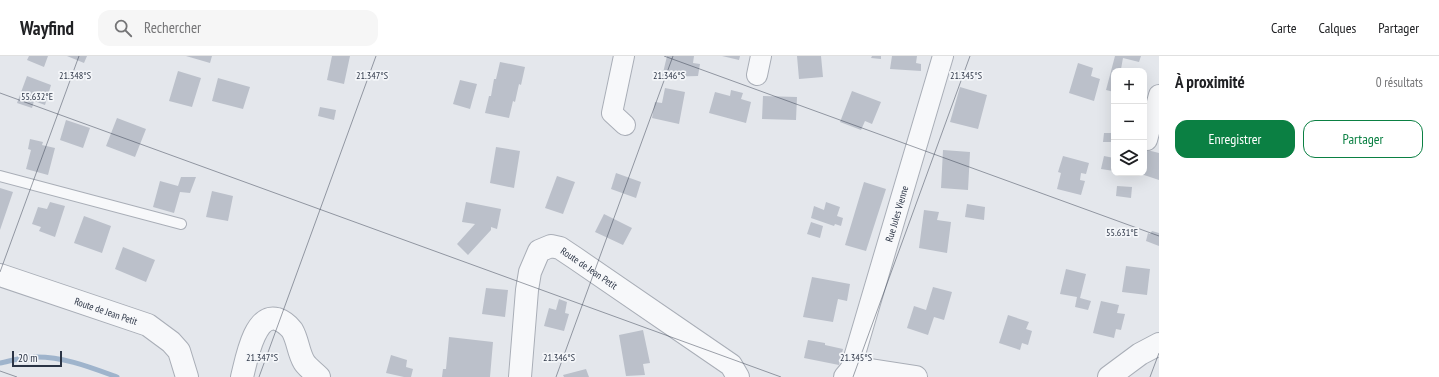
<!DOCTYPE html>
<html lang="fr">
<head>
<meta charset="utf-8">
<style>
	:root { --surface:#fff; --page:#f6f6f6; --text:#202124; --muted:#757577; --line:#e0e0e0; --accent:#0b8043 }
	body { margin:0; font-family:"PT Sans Narrow",sans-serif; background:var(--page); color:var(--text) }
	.controls { position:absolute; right:12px; top:12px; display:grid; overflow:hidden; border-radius:8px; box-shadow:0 4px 16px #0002 }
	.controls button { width:36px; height:36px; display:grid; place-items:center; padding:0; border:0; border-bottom:1px solid var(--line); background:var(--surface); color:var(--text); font:20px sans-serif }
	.scale { position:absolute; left:12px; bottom:10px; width:50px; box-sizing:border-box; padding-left:4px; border:2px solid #2b3445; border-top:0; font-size:11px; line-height:14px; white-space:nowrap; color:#2b3445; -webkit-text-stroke:3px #f4f6f9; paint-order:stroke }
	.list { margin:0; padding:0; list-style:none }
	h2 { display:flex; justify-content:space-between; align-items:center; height:52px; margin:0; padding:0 16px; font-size:17px }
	h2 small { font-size:13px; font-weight:400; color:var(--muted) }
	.actions { display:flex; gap:8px; padding:12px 16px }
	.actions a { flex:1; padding:9px 0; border:1px solid var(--accent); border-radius:12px; text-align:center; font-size:14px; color:var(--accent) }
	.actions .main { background:var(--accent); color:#fff }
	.icon { flex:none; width:22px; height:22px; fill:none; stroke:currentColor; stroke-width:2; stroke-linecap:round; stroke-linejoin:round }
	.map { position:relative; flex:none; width:1159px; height:321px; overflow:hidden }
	header { display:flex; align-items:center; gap:24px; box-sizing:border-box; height:56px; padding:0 20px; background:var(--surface); border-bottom:1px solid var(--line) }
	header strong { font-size:19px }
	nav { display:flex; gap:22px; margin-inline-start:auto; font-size:14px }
	.search { width:280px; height:36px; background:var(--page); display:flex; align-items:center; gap:10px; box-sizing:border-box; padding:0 14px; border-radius:12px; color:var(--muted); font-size:15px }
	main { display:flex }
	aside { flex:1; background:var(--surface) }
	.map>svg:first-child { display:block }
</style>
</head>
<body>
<header>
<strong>Wayfind</strong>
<div class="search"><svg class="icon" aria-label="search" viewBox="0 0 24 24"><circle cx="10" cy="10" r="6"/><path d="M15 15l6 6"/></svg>Rechercher</div>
<nav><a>Carte</a><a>Calques</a><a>Partager</a></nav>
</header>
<main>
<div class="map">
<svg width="1159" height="321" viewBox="0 0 1159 321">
	<rect width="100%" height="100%" fill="#e4e7ec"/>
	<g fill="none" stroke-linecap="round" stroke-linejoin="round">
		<path stroke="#9fb4cc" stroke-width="5" d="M0 307C10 305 23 301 33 301 62 300 90 311 117 321"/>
	</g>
	<path fill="#bbc0ca" d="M29 0H48L44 11 27 4Z
		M67 0H87L84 7Z
		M186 0H212L210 7Z
		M332 0H350L344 28 327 24Z
		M667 0H694L693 7 700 8 698 20 662 21Z
		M722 0H740L739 4Z
		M797 0H821L823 21 799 23Z
		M872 0H881V3L871 2Z
		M892 0H917L916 7 921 8V15L890 13Z
		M1115 0H1141L1139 6 1123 2 1121 13 1126 15H1114V36L1106 34Z
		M500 6 525 11 521 29 519 28 515 46 513 45 509 62 485 57 489 40H491L494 23H496Z
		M1078 7 1093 12 1091 20 1100 23 1094 45 1069 37Z
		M178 15 201 22 192 51 169 45Z
		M27 20 51 29 45 49 34 45 32 52 17 47Z
		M218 22 250 31 243 53 212 45Z
		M460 24 477 28 470 53 453 48Z
		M960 31 987 39 978 73 950 66Z
		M665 32 685 36 679 68 652 62 655 46 662 47Z
		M731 34 743 37 741 43 751 46 746 67 709 57 715 36 730 40Z
		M852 35 881 46 872 68 865 65 861 74 840 66Z
		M763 40 797 41 796 64 762 63Z
		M320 51 336 54 334 64 318 60Z
		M117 62 146 73 135 101 106 90Z
		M66 64 90 72 83 92 60 84Z
		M1104 77H1114V86H1103Z
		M30 83 43 86 42 89 55 92 48 119 26 113 31 94 28 93Z
		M496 91 520 95 514 132 490 127Z
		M943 94 970 96 968 134 941 132Z
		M1147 94 1159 97V124L1138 117H1144V102Z
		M1063 100 1089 107 1086 118 1081 117 1080 124 1085 125 1081 139 1057 133 1061 117 1058 116Z
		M1104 100 1114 102V115L1101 113Z
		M616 117 641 126 636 142 611 133Z
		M557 120 575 126 563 158 545 152Z
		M181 121H196L190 137 180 136 174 157 153 151 160 125 178 130Z
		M864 126 886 133 866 195 845 189Z
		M1117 130 1132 131 1131 142 1116 140Z
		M0 132 13 136 0 174Z
		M212 135 233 140 228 165 206 161Z
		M50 146 65 150 55 181 39 175 41 171 32 168 38 151 47 153Z
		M466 146 501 153 497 173 491 171V174L468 199 457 188 475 168 462 166Z
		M826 146 840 151 837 160 843 162 841 170 835 168 834 170 811 162 814 150 824 154Z
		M967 148 985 151 984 164 965 161Z
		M924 154 939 156 937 164 951 166 947 197 919 192Z
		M604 158 632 172 623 189 595 176Z
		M84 160 111 170 102 197 74 187Z
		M811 166 823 170 820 182 807 178Z
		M1152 175 1159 177V190L1146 185 1148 177 1150 178Z
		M123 191 155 204 146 226 115 213Z
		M1126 210 1150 213 1147 239 1122 236Z
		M1066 213 1086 218 1080 242 1091 245 1088 254 1075 251 1077 241 1060 238Z
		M812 221 850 228 847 245 838 243 833 266 803 261Z
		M933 231 952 236 944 264 934 261 928 279 907 272 914 250 926 254Z
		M486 232 508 234 505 261 482 258Z
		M559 243 567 246 565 257 569 258 564 275 544 270 549 252 556 254Z
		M1101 245 1119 249 1117 257 1125 258 1121 274 1116 273 1114 282 1093 277Z
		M1008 259 1029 266 1026 273 1032 275 1028 289 1022 287 1020 294 999 287Z
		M643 274 650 307 643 308 645 319 626 320 619 279Z
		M449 281 493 286 490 321H442L443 313H446Z
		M808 284 825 287V289L843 293 839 309 804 302Z
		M391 299 407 304 406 311 413 313 411 321H404L386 317Z
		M586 313 589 321H564L563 319Z"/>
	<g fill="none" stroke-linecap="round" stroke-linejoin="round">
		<defs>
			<path id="service" d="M0 120 181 168"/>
			<g id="minor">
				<path d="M624 0 612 57 625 69"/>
				<path d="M757 19 761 0"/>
				<path d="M1147 84 1159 39"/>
				<path id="s1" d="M850 315 943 0"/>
			</g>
			<g id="tertiary">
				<path id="s2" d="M0 219 148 269 171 286 179 295 187 321"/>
				<path d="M242 321C246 306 254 257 277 263 283 265 288 269 292 274 298 284 298 296 304 306 307 311 314 316 319 321"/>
				<path id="s3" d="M520 321 527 234 530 216 539 195 551 190 560 192 575 202 731 309 738 321"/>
				<path d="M845 321 850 315 864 313 916 321"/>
				<path d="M1109 321 1140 298 1159 288"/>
			</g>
		</defs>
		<use href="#service" stroke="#a9aeb7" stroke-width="12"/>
		<use href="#minor" stroke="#a9aeb7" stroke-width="22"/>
		<use href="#tertiary" stroke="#a9aeb7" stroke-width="24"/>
		<use href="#service" stroke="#f7f8fa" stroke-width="10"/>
		<use href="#minor" stroke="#f7f8fa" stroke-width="20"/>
		<use href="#tertiary" stroke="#f7f8fa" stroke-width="22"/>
	</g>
	<path fill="none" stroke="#2b3445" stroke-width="1" stroke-opacity="0.45" d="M664 0 1159 180M0 37 781 321M0 216 79 0M0 315 17 321M259 321 376 0M556 321 673 0M853 321 970 0M1150 321 1159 297"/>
	<g text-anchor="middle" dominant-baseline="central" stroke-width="3.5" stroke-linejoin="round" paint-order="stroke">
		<g font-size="10" fill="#2b3445" stroke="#f4f6f9">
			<text stroke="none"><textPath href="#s1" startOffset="164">Rue Jules Vienne</textPath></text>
			<text stroke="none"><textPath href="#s3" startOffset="186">Route de Jean Petit</textPath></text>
			<text stroke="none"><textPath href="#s2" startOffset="112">Route de Jean Petit</textPath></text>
		</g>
	</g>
	<g font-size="10" text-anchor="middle" fill="#2b3445" stroke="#f4f6f9" stroke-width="3.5" stroke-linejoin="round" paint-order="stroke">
		<text x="75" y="23">21.348°S</text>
		<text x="372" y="23">21.347°S</text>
		<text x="669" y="23">21.346°S</text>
		<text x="966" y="23">21.345°S</text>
		<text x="37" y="44">55.632°E</text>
		<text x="1122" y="180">55.631°E</text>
		<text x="262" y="305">21.347°S</text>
		<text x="559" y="305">21.346°S</text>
		<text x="856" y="305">21.345°S</text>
	</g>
</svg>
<div class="controls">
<button>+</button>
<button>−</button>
<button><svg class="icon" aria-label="layers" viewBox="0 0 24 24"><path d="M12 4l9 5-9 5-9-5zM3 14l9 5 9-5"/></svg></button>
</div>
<div class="scale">20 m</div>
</div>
<aside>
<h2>À proximité<small>0 résultats</small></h2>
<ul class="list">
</ul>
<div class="actions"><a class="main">Enregistrer</a><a>Partager</a></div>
</aside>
</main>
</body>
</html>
